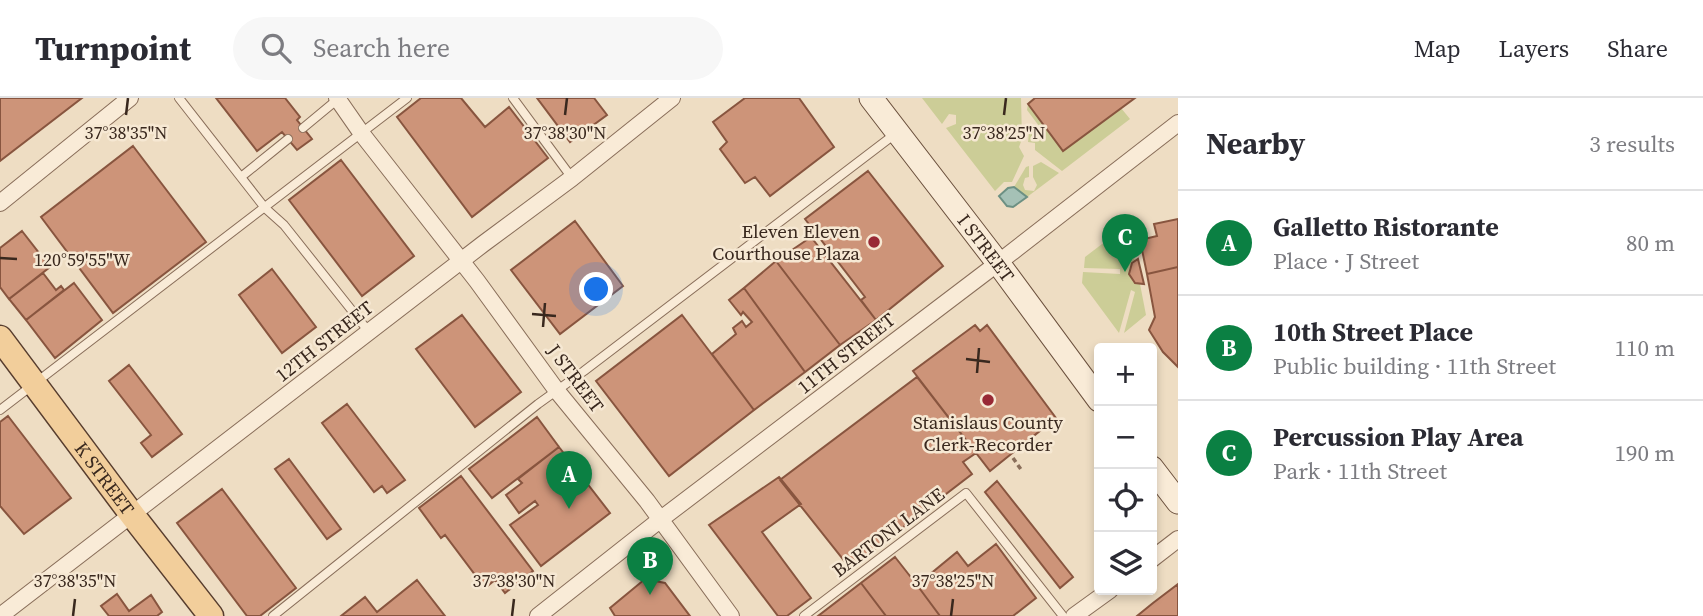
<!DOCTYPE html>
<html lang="en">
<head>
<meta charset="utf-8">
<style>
	:root { --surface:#fff; --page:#f7f7f7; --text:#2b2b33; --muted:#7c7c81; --line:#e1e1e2; --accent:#0b8043 }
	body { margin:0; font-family:"Source Serif 4",serif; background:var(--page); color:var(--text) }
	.controls { position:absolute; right:21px; bottom:21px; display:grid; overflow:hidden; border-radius:7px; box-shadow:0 4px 10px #0003 }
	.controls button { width:63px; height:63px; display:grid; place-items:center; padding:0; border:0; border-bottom:2px solid var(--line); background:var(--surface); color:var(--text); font:35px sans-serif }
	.you { position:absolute; left:597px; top:192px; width:24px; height:24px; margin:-18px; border:5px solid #fff; border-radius:50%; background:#1a73e8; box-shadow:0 0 0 10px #1a73e833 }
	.badge { display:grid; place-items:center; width:46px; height:46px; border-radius:50%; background:var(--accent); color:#fff; font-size:23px; font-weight:700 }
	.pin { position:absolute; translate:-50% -58px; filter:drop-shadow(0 2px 4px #0008) }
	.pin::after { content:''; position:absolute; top:37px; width:24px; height:21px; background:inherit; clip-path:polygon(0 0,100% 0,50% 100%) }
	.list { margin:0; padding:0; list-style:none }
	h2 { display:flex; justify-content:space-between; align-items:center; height:91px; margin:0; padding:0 28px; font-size:30px }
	h2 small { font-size:23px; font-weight:400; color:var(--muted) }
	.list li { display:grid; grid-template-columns:46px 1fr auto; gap:21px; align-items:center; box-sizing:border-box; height:105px; padding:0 28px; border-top:2px solid var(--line) }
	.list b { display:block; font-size:26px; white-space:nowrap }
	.list p { margin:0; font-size:23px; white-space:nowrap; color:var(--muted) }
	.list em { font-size:23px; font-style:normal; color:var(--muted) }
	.icon { flex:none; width:38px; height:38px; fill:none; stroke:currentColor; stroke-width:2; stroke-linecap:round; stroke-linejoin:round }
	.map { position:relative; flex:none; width:1178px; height:518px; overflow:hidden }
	header { display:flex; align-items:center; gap:42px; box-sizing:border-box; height:98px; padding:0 35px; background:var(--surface); border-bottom:2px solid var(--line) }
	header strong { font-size:33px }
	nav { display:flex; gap:38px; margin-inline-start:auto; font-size:24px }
	.search { width:490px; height:63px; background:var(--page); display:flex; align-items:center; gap:18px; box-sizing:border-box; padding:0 24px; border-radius:38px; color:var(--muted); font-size:26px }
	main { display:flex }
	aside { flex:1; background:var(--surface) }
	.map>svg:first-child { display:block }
</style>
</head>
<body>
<header>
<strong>Turnpoint</strong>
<div class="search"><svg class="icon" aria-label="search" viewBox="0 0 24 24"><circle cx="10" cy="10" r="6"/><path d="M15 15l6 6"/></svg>Search here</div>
<nav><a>Map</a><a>Layers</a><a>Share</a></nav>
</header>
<main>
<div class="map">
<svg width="1178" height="518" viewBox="0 0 1178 518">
	<rect width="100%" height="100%" fill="#eeddc3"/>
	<path fill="#cccd97" d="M922 0H1021L1022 41 1019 49 1024 58 1012 84H1004L995 93 946 30 956 26V17L949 16 942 26Z
		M1028 6 1063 53 1121 10 1130 21 1062 73 1035 52V45L1028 44 1029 35 1039 28 1027 12Z
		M1041 64 1059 75 1027 99 1014 89 1026 69 1029 68V79L1025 80 1023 87 1025 92 1034 93 1037 87 1033 79V68Z
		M1127 127 1135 163C1127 169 1128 178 1134 185L1140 186 1146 217 1124 235 1135 194 1131 192 1119 235 1082 185 1083 174 1120 176V171L1084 170 1085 159Z"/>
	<path fill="#a5c1b6" stroke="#6c9083" stroke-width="2" d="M1014 89 1027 99 1013 109 1007 108 999 98 1008 90Z"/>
	<path fill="#cd9479" stroke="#88553f" stroke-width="2" d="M0 0H82L0 63Z
		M216 0H285L300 19 297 22 312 41 297 52 282 34 257 53Z
		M421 0H461L485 29 509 9 548 60 472 119 397 19Z
		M537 0H594L607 17 570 44Z
		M745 0H799L834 49 770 98 755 79 745 85 720 51 727 44 713 24Z
		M1035 0H1135L1063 53 1028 6Z
		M133 48 206 144 113 215 41 119Z
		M341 62 414 158 362 198 289 102Z
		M868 73 943 168 876 222 861 202 865 199 805 121Z
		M1178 121V169L1147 176 1140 142 1157 138 1154 126Z
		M575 123 623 188 560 236 511 172Z
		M22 133 50 169 9 201 0 189V150Z
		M811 139 876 222 840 247 776 163Z
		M1138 161 1144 186 1135 185 1129 176 1132 165Z
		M776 163 840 247 805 274 744 190Z
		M1178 169V269L1163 254 1149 232 1155 219 1147 176Z
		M272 171 316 229 282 255 239 197Z
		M43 175 56 192 61 188 64 192 26 222 9 201Z
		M74 185 102 222 55 260 26 222Z
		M744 190 805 274 754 312 712 256 736 236 733 230 742 223 746 229 752 224 743 214 741 217 729 202Z
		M462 217 521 294 475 329 416 251Z
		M682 217 754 312 669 378 596 283Z
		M975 227 980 233 987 227 1056 320 990 373 913 273Z
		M129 267 182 336 152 359 141 345 151 337 109 283Z
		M917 279 976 355 963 364 972 376 850 470 780 382Z
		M347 306 405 382 387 395 382 388 374 394 322 325Z
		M8 318 71 400 24 436 0 408V324Z
		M537 319 559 349 492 400 469 371Z
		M559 349 610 415 541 468 510 427 538 407 535 403 519 415 506 397 522 385 518 381Z
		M289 361 341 431 327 441 275 371Z
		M461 378 533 473 505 495 495 482 485 490 445 437 441 440 419 410Z
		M779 379 801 406 762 434 811 500 787 518H778L709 427Z
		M997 383 1073 479 1060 490 985 394Z
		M222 391 296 490 260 518H247L177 425Z
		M996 446 1036 500 1013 518H940L917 487 957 454 968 468Z
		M895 459 917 487 940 518H886L861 485Z
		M645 481 665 485 690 518H615L610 510Z
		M417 482 445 518H341L365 499 377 514Z
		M861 485 886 518H818Z
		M1178 486V518H1137L1153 505Z
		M117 496 129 513 151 497 162 514 157 518H109L101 508Z"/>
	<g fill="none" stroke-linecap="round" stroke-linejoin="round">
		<defs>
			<path id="lane" d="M179 0 265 110 284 127 369 234
				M513 0 572 80
				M303 30 338 1
				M241 79 288 41
				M0 312 407 0
				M273 518 538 306 584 273 895 36
				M804 518 966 395 1063 518"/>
			<path id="street" d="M337 0 362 36 477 183 557 293 647 403 731 518
				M0 105 130 0
				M1152 461 1178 441
				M0 518 483 146 572 80 672 0
				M538 518 661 421 998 165 1178 25
				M1074 518 1110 492"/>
			<g id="secondary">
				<path id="s1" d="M871 0 998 165 1099 302"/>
				<path d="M1152 370 1178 404"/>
			</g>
			<g id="primary">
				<path id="s2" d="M0 240 133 418 211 518"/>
			</g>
		</defs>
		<use href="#lane" stroke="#896e5a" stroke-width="10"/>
		<use href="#street" stroke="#896e5a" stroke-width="18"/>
		<use href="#secondary" stroke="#6b503d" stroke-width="25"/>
		<use href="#primary" stroke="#573d2e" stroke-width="27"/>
		<path stroke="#896e5a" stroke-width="3.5" stroke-dasharray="5 3.5" stroke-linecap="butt" d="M1013 360 1022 373"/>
		<use href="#lane" stroke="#f9ebd7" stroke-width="8"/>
		<use href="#street" stroke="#f9ebd7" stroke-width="16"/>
		<use href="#secondary" stroke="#f9ebd7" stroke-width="23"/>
		<use href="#primary" stroke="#f2ce9b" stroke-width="24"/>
	</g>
	<path fill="none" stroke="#39281e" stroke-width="2.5" d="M126 17 128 0M565 17 567 0M1004 17 1006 0M0 160 17 161M532 216 556 218M543 229 545 205M966 261 990 264M977 275 979 250M73 518 75 501M512 518 514 501M951 518 953 501"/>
	<g fill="#982935" stroke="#f6e8d3" stroke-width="2.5">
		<circle cx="874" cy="144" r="7"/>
		<circle cx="988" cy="302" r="7"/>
	</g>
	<g text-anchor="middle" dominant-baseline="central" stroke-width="5" stroke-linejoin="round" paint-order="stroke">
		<g font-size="19" fill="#39281e" stroke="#f6e8d3" text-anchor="end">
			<text x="860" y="133">Eleven Eleven<tspan x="860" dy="22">Courthouse Plaza</tspan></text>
			<text x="988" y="324" text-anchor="middle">Stanislaus County<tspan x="988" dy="22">Clerk-Recorder</tspan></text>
		</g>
		<g font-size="19" fill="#39281e" stroke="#f6e8d3">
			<text stroke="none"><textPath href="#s1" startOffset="189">I STREET</textPath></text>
			<text transform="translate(324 243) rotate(-38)">12TH STREET</text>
			<text transform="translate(846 255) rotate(-38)">11TH STREET</text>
			<text transform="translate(576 280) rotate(53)">J STREET</text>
			<text stroke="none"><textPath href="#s2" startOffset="175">K STREET</textPath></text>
			<text transform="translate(888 434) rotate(-37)">BARTONI LANE</text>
		</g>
	</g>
	<g font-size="18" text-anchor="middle" fill="#39281e" stroke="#f6e8d3" stroke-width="5" stroke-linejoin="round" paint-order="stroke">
		<text x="126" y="41">37°38'35"N</text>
		<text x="565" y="41">37°38'30"N</text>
		<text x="1004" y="41">37°38'25"N</text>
		<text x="82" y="168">120°59'55"W</text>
		<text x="75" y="489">37°38'35"N</text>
		<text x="514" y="489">37°38'30"N</text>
		<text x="953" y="489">37°38'25"N</text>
	</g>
</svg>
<div class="controls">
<button>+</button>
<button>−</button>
<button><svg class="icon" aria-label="locate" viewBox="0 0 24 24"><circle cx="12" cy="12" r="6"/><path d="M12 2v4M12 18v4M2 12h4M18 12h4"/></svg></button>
<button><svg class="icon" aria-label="layers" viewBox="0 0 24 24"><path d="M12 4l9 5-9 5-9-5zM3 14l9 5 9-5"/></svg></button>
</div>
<div class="you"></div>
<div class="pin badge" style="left:569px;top:411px">A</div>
<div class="pin badge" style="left:650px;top:497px">B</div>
<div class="pin badge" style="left:1125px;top:174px">C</div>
</div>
<aside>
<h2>Nearby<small>3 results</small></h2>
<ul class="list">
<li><span class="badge">A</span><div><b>Galletto Ristorante</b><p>Place · J Street</p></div><em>80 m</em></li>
<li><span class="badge">B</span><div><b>10th Street Place</b><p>Public building · 11th Street</p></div><em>110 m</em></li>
<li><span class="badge">C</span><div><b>Percussion Play Area</b><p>Park · 11th Street</p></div><em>190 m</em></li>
</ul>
</aside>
</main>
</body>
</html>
